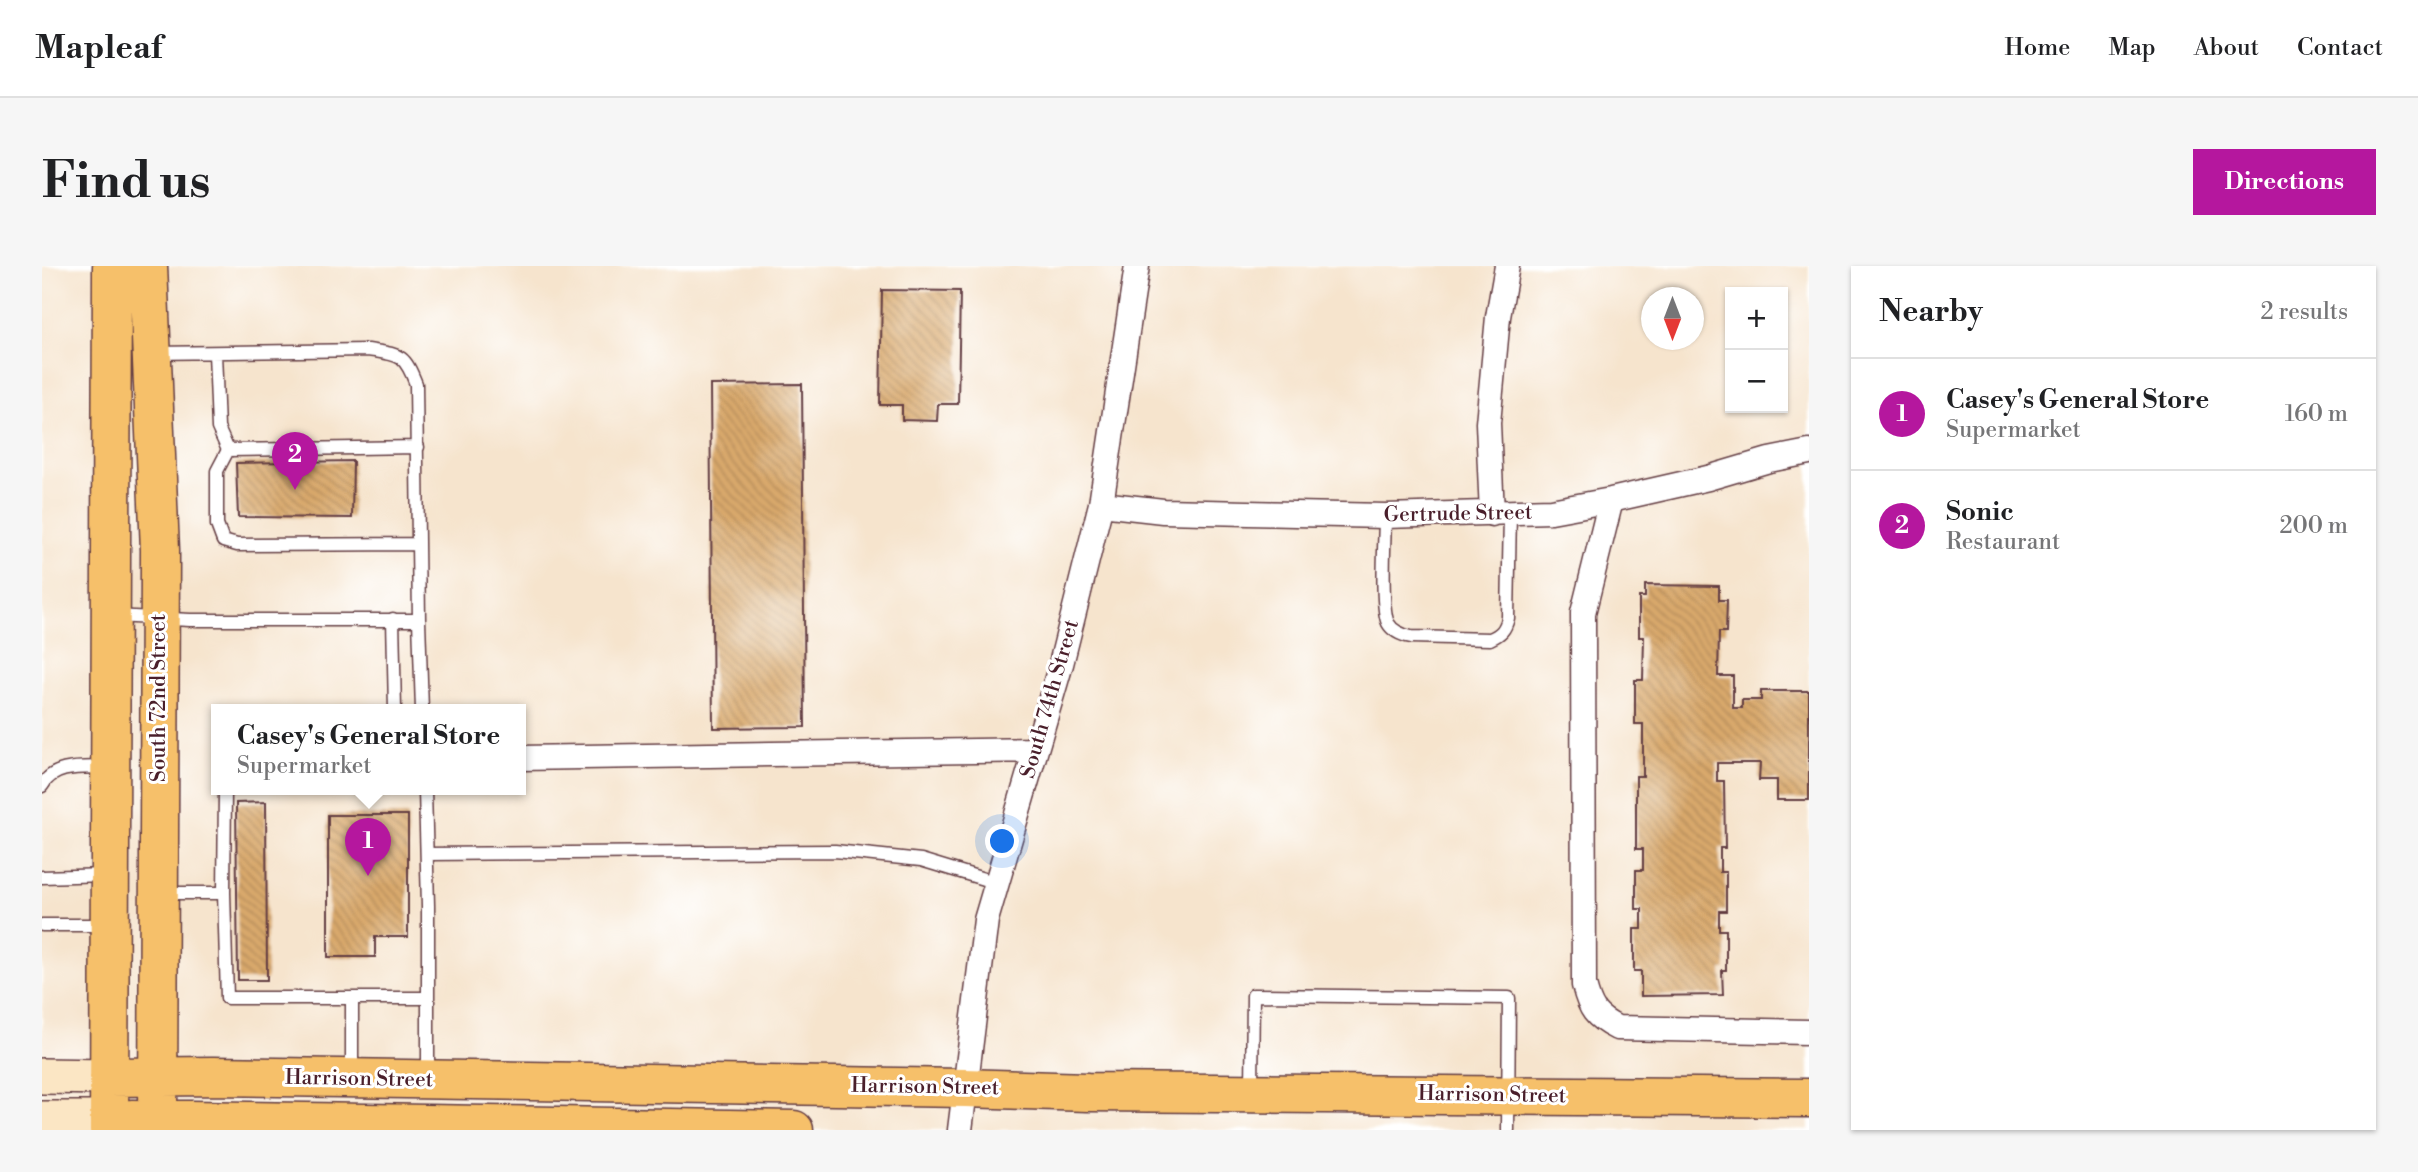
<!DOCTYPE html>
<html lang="en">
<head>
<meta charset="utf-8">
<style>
	:root { --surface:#fff; --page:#f6f6f6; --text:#202124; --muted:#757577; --line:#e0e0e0; --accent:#b5179e }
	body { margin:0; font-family:"Libre Bodoni",serif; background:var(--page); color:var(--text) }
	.controls { position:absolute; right:21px; top:21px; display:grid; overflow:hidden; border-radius:0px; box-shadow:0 2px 5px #0004 }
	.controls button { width:63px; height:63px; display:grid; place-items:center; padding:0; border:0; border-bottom:2px solid var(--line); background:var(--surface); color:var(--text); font:35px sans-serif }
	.compass { position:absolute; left:1599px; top:21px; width:63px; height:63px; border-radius:50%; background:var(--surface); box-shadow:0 2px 5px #0004; rotate:180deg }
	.you { position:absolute; left:961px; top:576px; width:24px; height:24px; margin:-18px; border:5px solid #fff; border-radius:50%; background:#1a73e8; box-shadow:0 0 0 10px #1a73e833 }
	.badge { display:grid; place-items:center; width:46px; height:46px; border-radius:50%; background:var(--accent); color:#fff; font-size:23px; font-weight:700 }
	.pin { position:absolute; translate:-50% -58px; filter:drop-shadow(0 2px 4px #0008) }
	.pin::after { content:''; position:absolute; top:37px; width:24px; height:21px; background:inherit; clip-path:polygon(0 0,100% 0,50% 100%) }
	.popup { position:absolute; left:169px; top:438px; width:315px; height:91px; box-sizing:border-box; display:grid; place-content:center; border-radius:0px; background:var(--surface); filter:drop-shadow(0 2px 5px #0005); font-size:23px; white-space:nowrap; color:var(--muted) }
	.popup b { font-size:26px; color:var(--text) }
	.popup::after { content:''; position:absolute; left:50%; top:100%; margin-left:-14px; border:14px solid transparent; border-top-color:var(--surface) }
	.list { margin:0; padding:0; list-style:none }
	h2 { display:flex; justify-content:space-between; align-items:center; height:91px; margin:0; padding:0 28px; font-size:30px }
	h2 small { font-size:23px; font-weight:400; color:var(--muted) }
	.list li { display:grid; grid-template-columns:46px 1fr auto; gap:21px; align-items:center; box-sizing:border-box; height:112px; padding:0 28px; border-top:2px solid var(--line) }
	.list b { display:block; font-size:26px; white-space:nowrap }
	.list p { margin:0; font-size:23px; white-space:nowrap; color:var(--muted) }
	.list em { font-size:23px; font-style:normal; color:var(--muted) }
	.map { position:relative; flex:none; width:1767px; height:864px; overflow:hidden; border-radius:0px }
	header { display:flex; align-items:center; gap:42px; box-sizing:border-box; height:98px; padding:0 35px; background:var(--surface); border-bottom:2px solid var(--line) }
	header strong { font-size:33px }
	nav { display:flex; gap:38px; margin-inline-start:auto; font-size:24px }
	.intro { display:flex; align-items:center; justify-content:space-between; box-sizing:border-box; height:168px; padding:0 42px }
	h1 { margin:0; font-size:49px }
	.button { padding:18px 32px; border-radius:0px; background:var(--accent); color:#fff; font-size:24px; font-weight:700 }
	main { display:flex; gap:42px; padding:0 42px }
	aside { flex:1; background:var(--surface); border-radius:0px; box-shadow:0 2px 5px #0004 }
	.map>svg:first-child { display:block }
</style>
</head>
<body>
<header>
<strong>Mapleaf</strong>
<nav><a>Home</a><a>Map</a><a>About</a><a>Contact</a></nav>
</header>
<div class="intro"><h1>Find us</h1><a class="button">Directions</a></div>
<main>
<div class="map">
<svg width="1767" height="864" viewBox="0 0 1767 864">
	<defs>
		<pattern id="building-back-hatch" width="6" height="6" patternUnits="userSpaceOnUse" patternTransform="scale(1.75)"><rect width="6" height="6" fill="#d9a96c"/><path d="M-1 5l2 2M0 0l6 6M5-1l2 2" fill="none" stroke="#b28959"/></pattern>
	</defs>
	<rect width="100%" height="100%" fill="#fff"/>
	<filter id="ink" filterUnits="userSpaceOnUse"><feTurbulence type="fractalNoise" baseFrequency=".0143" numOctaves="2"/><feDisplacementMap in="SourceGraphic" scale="14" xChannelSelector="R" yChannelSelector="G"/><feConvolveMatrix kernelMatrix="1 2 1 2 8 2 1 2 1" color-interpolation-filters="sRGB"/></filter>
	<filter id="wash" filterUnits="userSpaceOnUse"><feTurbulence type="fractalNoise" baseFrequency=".00686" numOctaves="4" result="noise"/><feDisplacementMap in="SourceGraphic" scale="28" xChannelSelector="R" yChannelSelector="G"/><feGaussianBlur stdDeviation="1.57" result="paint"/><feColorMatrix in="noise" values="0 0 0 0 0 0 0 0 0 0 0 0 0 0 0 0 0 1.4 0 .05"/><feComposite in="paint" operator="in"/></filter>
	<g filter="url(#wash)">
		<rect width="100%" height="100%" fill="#f6e4cd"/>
		<g id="blocks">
			<path fill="url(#building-back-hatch)" d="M840 24 918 25 916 138H896L895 155 860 154V139H838Z
				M760 118 763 461 671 462 668 119Z
				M311 195 310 252 196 251 194 197Z
				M1603 319 1677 320V334H1685L1684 366H1677L1676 410H1691V442H1700V434H1719V425H1767V534H1735V514H1717L1718 497H1675V515H1682L1683 582H1678V606H1684V645H1677V664H1684V704H1680L1681 729 1599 730V705H1592V663H1600V643H1594V604H1601V583H1594V510H1601V458H1593V414H1601L1602 371H1597V331H1603Z
				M224 536 225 714H196L194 537Z
				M286 549H366V671H333V691H286Z"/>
		</g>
	</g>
	<g filter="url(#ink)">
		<use href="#blocks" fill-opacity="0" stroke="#643d43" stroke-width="2"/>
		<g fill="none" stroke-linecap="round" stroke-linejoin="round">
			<defs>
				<path id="service" d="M113 87 326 84C358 89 362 87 374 118L377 354 380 444
					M173 87 176 162 186 184
					M1343 250C1343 272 1338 340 1346 357 1351 366 1360 369 1369 371L1448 373C1459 368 1463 364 1466 352L1468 247
					M375 278 195 279 181 275 175 259V205L186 184 376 181
					M73 350 148 354H377
					M351 353 353 444
					M0 520C12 497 43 502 65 501
					M383 524 386 640V811
					M385 588 793 585 879 594 955 617
					M0 611 63 609
					M120 627H182L185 732H310V807
					M182 627 183 524
					M0 659H63
					M310 732H386
					M1210 823 1211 729 1467 732 1466 864"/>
				<path id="minor" d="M1569 234 1541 347 1542 719C1548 743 1553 751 1575 762L1767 766
					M1059 238 1121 245 1343 250 1509 245 1569 234 1666 212 1727 194 1767 186
					M1450 248 1446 157 1456 51 1465 0
					M478 492 993 484
					M918 864 944 654 1019 398 1059 238 1095 0"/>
				<path id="secondary" d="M0 810 67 811
					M0 853H67"/>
				<path id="primary" d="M106 0 118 284 116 864
					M67 811 171 810 923 822 1046 826 1767 832
					M90 853 752 864
					M67 864 70 0"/>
			</defs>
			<use href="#service" stroke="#643d43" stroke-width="15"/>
			<use href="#minor" stroke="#643d43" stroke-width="27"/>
			<use href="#secondary" stroke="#643d43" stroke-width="38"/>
			<use href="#primary" stroke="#643d43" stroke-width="41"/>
			<use href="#service" stroke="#fff" stroke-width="12"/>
			<use href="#minor" stroke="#fff" stroke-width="24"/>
			<use href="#secondary" stroke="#fbe6c4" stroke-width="35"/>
			<use href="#primary" stroke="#f6c06b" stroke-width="38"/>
		</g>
	</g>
	<g text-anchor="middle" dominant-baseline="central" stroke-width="6" stroke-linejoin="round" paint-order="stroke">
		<g font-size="21" fill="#4a1f2b" stroke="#fff">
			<text transform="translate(1416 248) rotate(-1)">Gertrude Street</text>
			<text transform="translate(117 432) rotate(-90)">South 72nd Street</text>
			<text transform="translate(1008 433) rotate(-74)">South 74th Street</text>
			<text transform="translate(317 813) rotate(1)">Harrison Street</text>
			<text transform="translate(883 821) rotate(1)">Harrison Street</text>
			<text transform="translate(1450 829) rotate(1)">Harrison Street</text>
		</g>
	</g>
</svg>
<div class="controls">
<button>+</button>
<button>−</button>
</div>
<svg class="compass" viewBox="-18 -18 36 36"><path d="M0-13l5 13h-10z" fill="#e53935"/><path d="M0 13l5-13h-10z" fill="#757577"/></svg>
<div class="you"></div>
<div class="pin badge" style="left:326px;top:610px">1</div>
<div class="popup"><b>Casey's General Store</b>Supermarket</div>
<div class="pin badge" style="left:253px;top:224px">2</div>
</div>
<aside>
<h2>Nearby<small>2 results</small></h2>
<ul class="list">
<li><span class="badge">1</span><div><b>Casey's General Store</b><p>Supermarket</p></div><em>160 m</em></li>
<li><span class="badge">2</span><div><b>Sonic</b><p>Restaurant</p></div><em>200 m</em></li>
</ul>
</aside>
</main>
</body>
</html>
